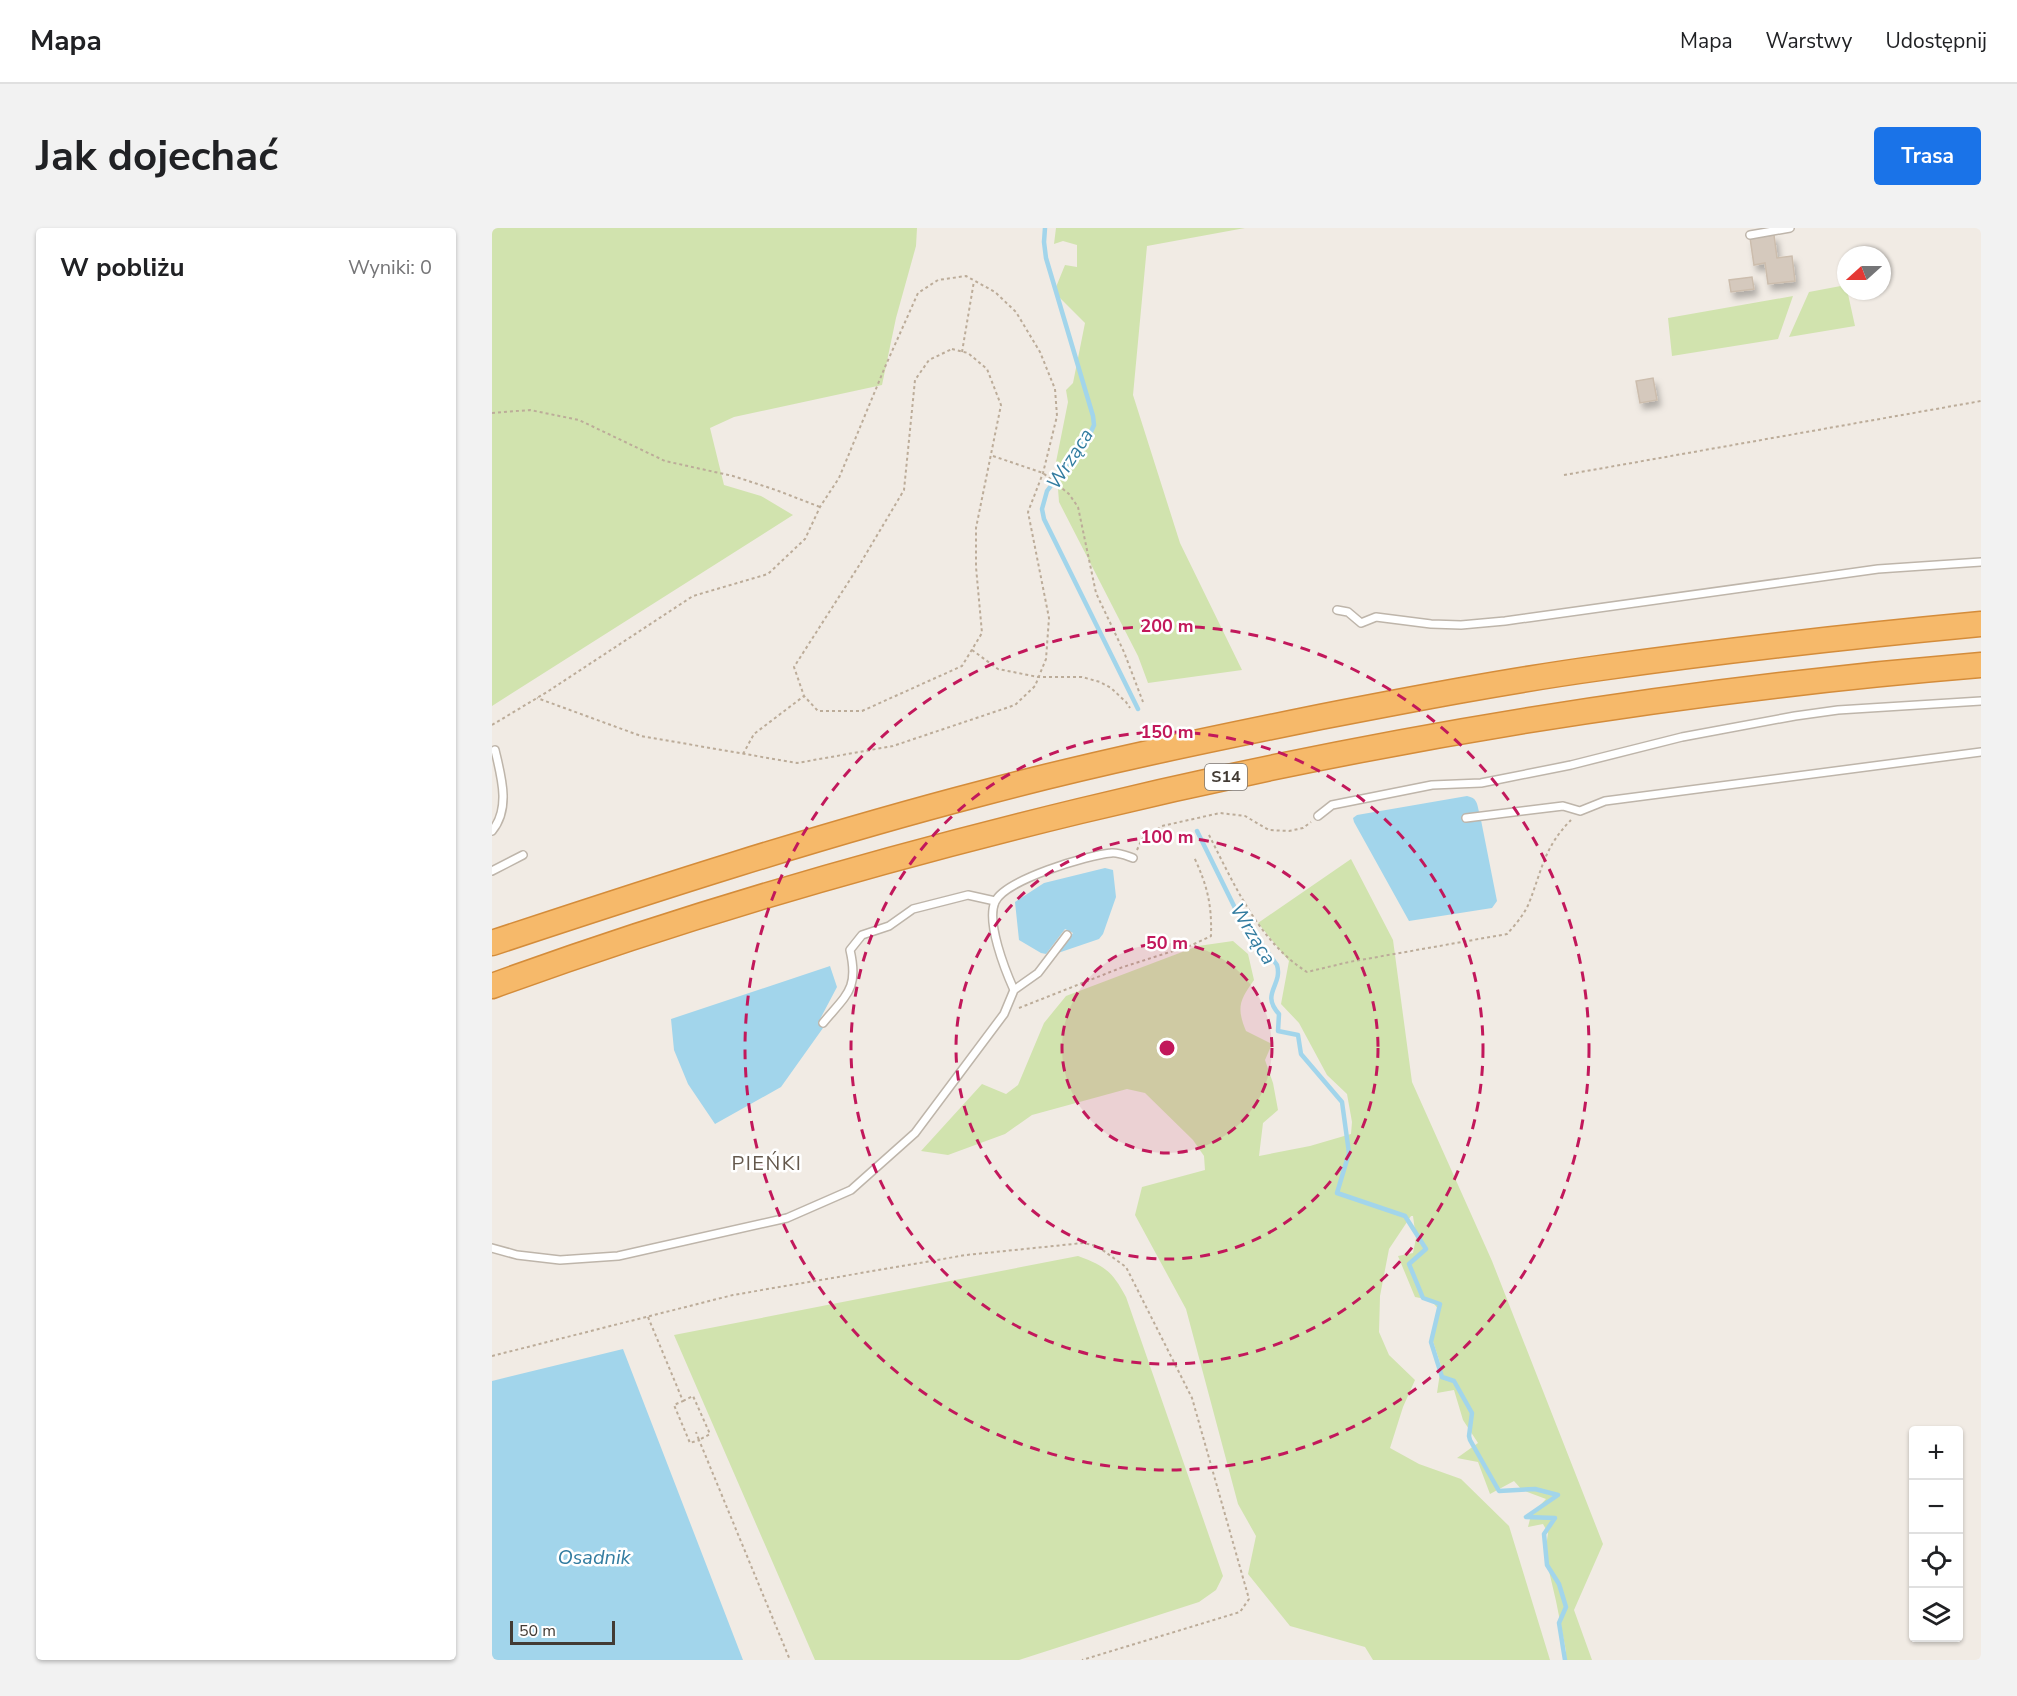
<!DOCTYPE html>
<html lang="pl">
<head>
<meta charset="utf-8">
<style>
	:root { --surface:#fff; --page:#f2f2f2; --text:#202124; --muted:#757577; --line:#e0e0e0; --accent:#1a73e8 }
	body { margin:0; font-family:"Nunito Sans",sans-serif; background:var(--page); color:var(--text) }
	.controls { position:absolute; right:18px; bottom:18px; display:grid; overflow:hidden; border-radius:6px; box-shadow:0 2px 4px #0004 }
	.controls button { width:54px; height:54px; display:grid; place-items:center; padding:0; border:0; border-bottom:2px solid var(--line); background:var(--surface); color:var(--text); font:30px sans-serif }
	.compass { position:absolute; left:1345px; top:18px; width:54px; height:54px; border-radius:50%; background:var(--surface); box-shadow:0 2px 4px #0004; rotate:249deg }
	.scale { position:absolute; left:18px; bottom:15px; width:105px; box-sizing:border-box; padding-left:6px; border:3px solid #423b34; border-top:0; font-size:16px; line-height:21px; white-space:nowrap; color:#423b34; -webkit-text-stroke:4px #fff; paint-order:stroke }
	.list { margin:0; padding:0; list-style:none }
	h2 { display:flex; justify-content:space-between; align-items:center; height:78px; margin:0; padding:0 24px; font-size:26px }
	h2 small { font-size:20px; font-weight:400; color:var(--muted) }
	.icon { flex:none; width:33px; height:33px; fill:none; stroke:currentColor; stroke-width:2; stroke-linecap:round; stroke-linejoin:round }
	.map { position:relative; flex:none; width:1489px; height:1432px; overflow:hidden; border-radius:6px }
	header { display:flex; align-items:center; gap:36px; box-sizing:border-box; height:84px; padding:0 30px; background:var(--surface); border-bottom:2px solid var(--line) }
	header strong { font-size:28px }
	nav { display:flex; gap:33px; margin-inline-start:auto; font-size:21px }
	.intro { display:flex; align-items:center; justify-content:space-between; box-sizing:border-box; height:144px; padding:0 36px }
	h1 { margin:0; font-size:42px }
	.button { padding:15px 27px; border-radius:6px; background:var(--accent); color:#fff; font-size:21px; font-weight:700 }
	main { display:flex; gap:36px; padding:0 36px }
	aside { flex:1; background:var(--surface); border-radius:6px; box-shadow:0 2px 4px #0004 }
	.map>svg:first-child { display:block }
</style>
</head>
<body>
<header>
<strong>Mapa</strong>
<nav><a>Mapa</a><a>Warstwy</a><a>Udostępnij</a></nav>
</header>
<div class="intro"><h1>Jak dojechać</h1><a class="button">Trasa</a></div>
<main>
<aside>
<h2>W pobliżu<small>Wyniki: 0</small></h2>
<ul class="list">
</ul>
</aside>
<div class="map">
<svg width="1489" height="1432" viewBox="0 0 1489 1432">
	<defs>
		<filter id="shadow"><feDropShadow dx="3.5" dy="6" stdDeviation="3" flood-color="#0004"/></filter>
	</defs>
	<rect width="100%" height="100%" fill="#f1ebe4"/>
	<path fill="#d1e3ae" d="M0 0H425L424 18 404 90 390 157 242 189 218 200 232 257 269 268 301 287 0 478Z
		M564 0H753L655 18 641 167 688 315 750 442 656 455 646 428 567 274 564 234 576 174 574 162 581 155 593 95 562 64 573 37 585 39V17L571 13 562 16Z
		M1354 57 1363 98 1297 109 1317 64Z
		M1301 68 1286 111 1180 128 1176 90Z
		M859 631 901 712 920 854 1000 1033 1111 1316 1082 1382 1100 1432H1074V1423L1064 1373 1053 1326 1056 1305 1051 1296 1036 1299 1039 1287 1054 1271 1030 1262 1022 1253 998 1266 986 1234 965 1230 986 1215 971 1192 962 1162 945 1165 949 1138 939 1107 947 1082 939 1072 923 1069 906 1028 921 1025 924 1010 921 988H919L897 1021 888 1068 887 1104 897 1127 923 1152 911 1179 898 1220 927 1236 969 1251 1017 1298 1058 1432H881L873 1419 798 1398 756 1346 764 1308 746 1276 694 1081 643 987 650 959 713 942 712 928 701 912 653 865 635 861 540 887 513 906 456 927 429 923 490 856 514 866 526 857 552 795 574 768 706 718 741 713 756 726 762 752C748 772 744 779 754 803L780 816 773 832 781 855 786 882 771 895 767 928 818 918 859 906 860 894 855 866 835 847 807 795 789 776 797 733 766 695Z
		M586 1028C613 1038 620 1043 634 1069L731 1348 724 1362 707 1374 527 1432H323L182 1107Z"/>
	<path fill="#a2d5eb" d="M975 568C985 570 985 575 987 584L972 587V593L989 592 1005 673 1000 680 917 693 862 594 861 590 865 587Z
		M613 640 621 642 624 669 611 706 607 711 566 725 581 705 573 701 554 726 549 725 527 712 523 674 552 655Z
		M338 738 345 759 326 795 331 800 289 859 223 896 196 856 182 822 179 791Z
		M131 1121 251 1432H0V1153Z"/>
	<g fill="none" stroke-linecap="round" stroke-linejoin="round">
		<path stroke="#a2d5eb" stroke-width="4.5" d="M553 0 552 14 554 30 601 188 602 197 598 206 555 263 550 281 552 291 646 481
			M705 603 744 682 785 737C791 758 768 765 787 786L786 803 806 807 809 826 850 874 857 925 845 965 913 988 934 1021 917 1036 931 1070 948 1076 939 1114 950 1149 962 1153 980 1185 977 1208 978 1212 1007 1263 1043 1261 1066 1267 1034 1289 1063 1290 1052 1306 1055 1337 1067 1356 1074 1379 1067 1395 1073 1432"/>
	</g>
	<path fill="#d5c9bd" stroke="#ccbdad" stroke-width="1.5" filter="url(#shadow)" d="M1282 7 1285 30 1300 28 1303 53 1276 56 1273 35 1262 37 1258 10Z
		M1260 49 1262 61 1239 64 1237 52Z
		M1161 150 1165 172 1148 175 1144 153Z"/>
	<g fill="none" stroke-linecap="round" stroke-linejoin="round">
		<defs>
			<path id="lane" d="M1258 7 1298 0
				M845 382 856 384 869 395 884 389 939 396 969 397 1013 393 1386 341 1489 334
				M826 588 840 577 940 557 989 555 1079 537 1190 509 1303 488 1346 482 1489 473
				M974 590 1071 578 1088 583 1113 573 1489 524
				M0 603C19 580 9 548 3 522
				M0 643 31 627
				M522 762C513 742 494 694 503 674 512 652 596 627 619 625 626 624 635 628 641 630
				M331 795C355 766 367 761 358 722L370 707 397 698 421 681 476 667 503 673
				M0 1020 25 1027 68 1032 126 1028 295 990 359 962 423 905 512 786 522 762 546 745 575 707"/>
			<path id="highway" d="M0 715C163 661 326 608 491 565 603 535 715 512 828 489 921 471 1014 453 1108 440 1235 422 1362 408 1489 396
				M0 758C192 688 390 631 588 583 884 511 1185 462 1489 437"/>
		</defs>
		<use href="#lane" stroke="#beb5aa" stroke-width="10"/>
		<use href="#highway" stroke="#d48c3a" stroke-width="27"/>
		<path stroke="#bcac99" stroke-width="2" stroke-dasharray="3 3" stroke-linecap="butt" d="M460 121 476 125 495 141 509 177 484 300V339L490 405 470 438 370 483H326L312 468 302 439 368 336 412 262 423 152 437 132Z
			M470 124 482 53
			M0 185 38 182 87 192 173 233 241 248 284 262 328 279
			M501 228 551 245 577 266 586 279 604 365 632 424 651 474
			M1072 247 1489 173
			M480 422 506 441 546 449H590L608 454 619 460 634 474 638 480
			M0 497 55 464 201 368 276 346 313 311 328 279 347 250 393 139 426 65 446 52 474 48 503 64 524 84 548 124 563 161 565 188 551 245 536 284 557 390 554 431 543 458 523 477 401 518 305 535 149 508 45 470
			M251 526 262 506 312 468
			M717 607C742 656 767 714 815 744L857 734 1015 706C1023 697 1032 687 1037 675 1050 642 1052 619 1079 592
			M645 622 650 611 670 598 728 585 753 588 777 602 797 603 811 600 819 594
			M527 780 631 739 700 717 719 708C720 676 715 657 702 629
			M156 1089 191 1173 182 1177 198 1215 207 1212 298 1432
			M0 1128 241 1067 474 1027 591 1015 605 1018 634 1039 700 1170 757 1371 748 1384 590 1432
			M191 1173 201 1168 218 1206 207 1212 204 1204"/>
		<use href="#lane" stroke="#fff" stroke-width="7"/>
		<use href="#highway" stroke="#f6b96a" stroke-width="24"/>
	</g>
	<circle cx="675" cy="820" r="105" fill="#c2185b" fill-opacity=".12"/>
	<g fill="none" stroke="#c2185b" stroke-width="3" stroke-dasharray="10 8">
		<circle cx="675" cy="820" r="105"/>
		<circle cx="675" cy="820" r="211"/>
		<circle cx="675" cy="820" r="316"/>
		<circle cx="675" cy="820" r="422"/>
	</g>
	<g text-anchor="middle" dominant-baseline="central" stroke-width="5" stroke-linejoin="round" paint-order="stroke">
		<rect fill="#fff" stroke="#7b7671" stroke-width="1.5" x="713" y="536" width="42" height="26" rx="4.5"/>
		<g font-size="16" font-weight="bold" fill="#423b34">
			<text x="734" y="549">S14</text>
		</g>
		<g font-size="20" font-style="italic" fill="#327ca0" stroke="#fff">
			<text transform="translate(578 231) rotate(-57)">Wrząca</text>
			<text transform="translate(761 706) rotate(58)">Wrząca</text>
			<text x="102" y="1329">Osadnik</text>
		</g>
		<g font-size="20" letter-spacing="1.5" fill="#64584c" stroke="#fff">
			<text x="275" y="935">PIEŃKI</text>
		</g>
	</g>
	<circle cx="675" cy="820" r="9" fill="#c2185b" stroke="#fff" stroke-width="3"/>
	<g font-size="18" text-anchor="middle" font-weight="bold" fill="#c2185b" stroke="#fff" stroke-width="5" stroke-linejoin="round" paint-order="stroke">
		<text x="675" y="404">200 m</text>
		<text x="675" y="510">150 m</text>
		<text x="675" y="615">100 m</text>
		<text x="675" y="721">50 m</text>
	</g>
</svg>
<div class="controls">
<button>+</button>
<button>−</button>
<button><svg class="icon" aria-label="locate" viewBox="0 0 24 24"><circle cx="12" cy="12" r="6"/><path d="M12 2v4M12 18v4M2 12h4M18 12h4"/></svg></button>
<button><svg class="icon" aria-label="layers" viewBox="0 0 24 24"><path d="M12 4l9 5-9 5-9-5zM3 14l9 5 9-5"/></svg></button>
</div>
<svg class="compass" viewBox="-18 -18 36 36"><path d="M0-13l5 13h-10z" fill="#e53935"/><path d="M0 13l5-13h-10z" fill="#757577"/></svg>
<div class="scale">50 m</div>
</div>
</main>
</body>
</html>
